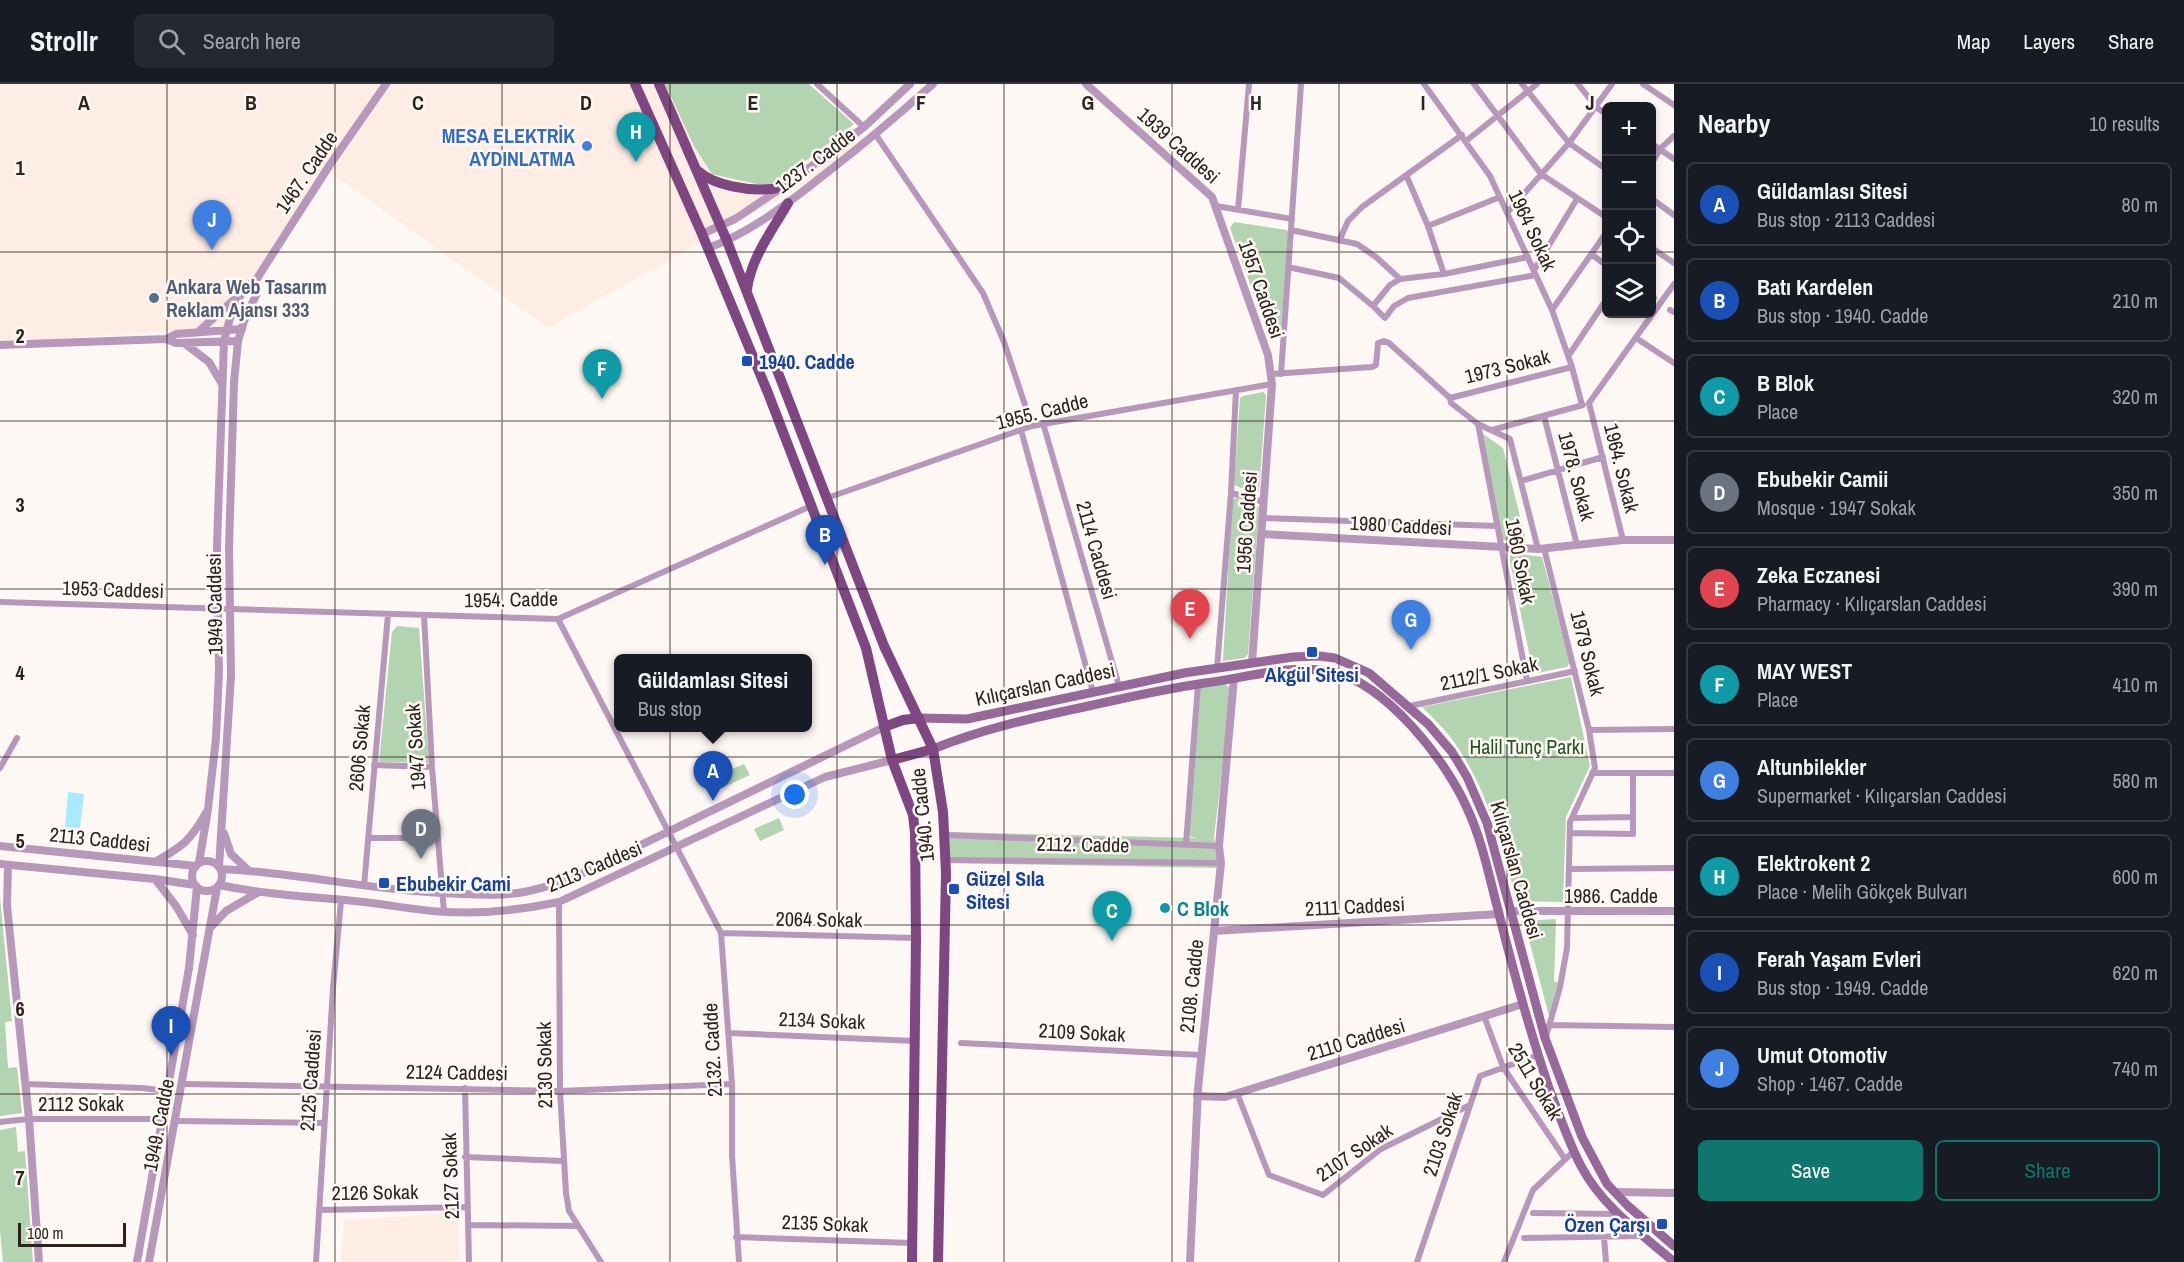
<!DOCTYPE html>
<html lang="en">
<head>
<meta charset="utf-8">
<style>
	:root { --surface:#171b24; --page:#242831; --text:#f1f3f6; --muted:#9ea1a6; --line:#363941; --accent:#0f766e }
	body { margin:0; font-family:"Archivo Narrow",sans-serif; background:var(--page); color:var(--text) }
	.controls { position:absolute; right:18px; top:18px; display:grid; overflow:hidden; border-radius:9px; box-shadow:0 3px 9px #0003 }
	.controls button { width:54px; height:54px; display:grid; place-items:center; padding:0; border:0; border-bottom:2px solid var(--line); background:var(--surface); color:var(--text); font:30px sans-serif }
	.scale { position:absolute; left:18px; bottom:15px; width:108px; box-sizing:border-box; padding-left:6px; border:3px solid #2e231c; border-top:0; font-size:16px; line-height:21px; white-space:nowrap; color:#2e231c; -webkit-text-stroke:4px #fef8f5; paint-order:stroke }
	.you { position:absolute; left:795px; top:711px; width:21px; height:21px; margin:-15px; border:4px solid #fff; border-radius:50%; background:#1a73e8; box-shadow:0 0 0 9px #1a73e833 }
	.badge { display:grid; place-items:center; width:39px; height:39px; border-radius:50%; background:var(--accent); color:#fff; font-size:20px; font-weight:700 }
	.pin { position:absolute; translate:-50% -50px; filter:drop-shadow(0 2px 3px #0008) }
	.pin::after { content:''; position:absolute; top:32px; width:21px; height:18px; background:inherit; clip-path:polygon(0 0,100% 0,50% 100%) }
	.popup { position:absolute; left:614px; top:570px; width:198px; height:78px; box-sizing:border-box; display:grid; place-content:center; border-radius:9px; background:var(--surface); filter:drop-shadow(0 2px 4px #0005); font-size:20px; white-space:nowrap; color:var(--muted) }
	.popup b { font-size:22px; color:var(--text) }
	.popup::after { content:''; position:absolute; left:50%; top:100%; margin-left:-12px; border:12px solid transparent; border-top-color:var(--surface) }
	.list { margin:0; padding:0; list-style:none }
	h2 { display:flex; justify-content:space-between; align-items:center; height:78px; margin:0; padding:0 24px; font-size:26px }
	h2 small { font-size:20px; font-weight:400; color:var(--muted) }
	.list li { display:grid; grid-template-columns:39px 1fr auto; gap:18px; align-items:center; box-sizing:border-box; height:84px; margin:0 12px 12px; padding:0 12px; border:2px solid var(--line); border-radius:9px }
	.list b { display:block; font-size:22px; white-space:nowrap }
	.list p { margin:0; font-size:20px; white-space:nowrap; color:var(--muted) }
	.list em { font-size:20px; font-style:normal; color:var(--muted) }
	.actions { display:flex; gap:12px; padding:18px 24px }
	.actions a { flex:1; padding:14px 0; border:2px solid var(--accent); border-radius:9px; text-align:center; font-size:21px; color:var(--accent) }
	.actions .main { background:var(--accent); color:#fff }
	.icon { flex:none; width:33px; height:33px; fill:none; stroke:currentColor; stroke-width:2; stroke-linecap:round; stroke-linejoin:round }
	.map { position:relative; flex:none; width:1674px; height:1178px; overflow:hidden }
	header { display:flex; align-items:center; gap:36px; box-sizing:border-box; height:84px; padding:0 30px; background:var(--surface); border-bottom:2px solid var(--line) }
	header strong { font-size:28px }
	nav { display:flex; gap:33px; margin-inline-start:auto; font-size:21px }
	.search { width:420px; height:54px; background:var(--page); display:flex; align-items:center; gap:15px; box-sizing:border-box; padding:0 21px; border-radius:9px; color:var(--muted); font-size:22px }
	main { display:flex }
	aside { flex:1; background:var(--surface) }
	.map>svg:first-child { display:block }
</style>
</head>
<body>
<header>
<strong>Strollr</strong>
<div class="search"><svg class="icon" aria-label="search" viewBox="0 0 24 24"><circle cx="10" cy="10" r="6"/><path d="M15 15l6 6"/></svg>Search here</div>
<nav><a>Map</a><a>Layers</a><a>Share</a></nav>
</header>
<main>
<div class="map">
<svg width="1674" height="1178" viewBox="0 0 1674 1178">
	<rect width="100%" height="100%" fill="#fef8f5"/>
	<path fill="#fdede5" d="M0 0H803L873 62 548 244 331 89 225 243 0 259Z
		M458 1129 459 1178H341L344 1136Z"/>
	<path fill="#b3d4b0" d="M665 0H809L854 40 779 97 766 102 712 90 694 62Z
		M1234 138 1287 146 1289 151 1280 253 1272 257 1270 255 1230 144Z
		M1263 308 1266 311 1259 408 1254 409 1234 401 1240 314 1243 312Z
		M1479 347 1503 364 1526 457 1500 456Z
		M1236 414 1257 421 1259 424 1248 570 1245 574 1223 577 1232 416Z
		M1513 469 1542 473 1570 579 1567 583 1538 589 1532 583 1510 478V472Z
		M397 542 419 544 429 679 379 678 392 548Z
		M1571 593 1590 682 1566 733 1563 818 1517 817C1501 760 1487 702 1451 654 1443 643 1432 633 1422 623Z
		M1225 600 1231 605 1214 754 1220 784 949 779 948 748 1197 754 1188 752 1199 604Z
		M744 680 750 691 724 703 718 691Z
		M779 734 784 746 760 757 754 745Z
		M0 813 12 937 5 938 8 984 17 983 22 1029 0 1032Z
		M1556 835 1554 898H1558L1549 932 1524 837Z
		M16 1043 18 1068 25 1067 33 1178H3L0 1147V1046Z"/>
	<path fill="#a8eaff" d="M68 708 84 710 80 744 65 743Z"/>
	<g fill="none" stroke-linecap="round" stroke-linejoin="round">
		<path stroke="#b898ba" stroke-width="6" d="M817 0 864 43
			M1424 0 1490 92 1552 226 1572 283 1582 321
			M1474 0 1541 90 1606 133
			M1522 0 1569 59 1606 85
			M1578 0 1596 23 1606 30
			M1643 0 1674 21
			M876 51 983 209 1004 258 1032 342
			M1466 57 1537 0
			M1652 60 1674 75
			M1652 79 1660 65 1674 52
			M1407 93 1428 142 1444 190 1528 173
			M1652 115 1674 131
			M1216 122 1292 135
			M1238 126 1249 0
			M1507 129 1569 59 1612 0
			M1428 142 1500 113
			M1291 146 1357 160 1376 173 1400 195 1444 190
			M1340 155 1348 137 1362 123 1462 51
			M1652 164 1674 179
			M1591 170 1606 181
			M1288 183 1339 194 1373 222 1390 201 1400 195
			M1534 186 1577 115
			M1652 212 1654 214
			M1373 222 1385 234 1394 222 1408 214 1536 191
			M1552 226 1606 149
			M1670 226 1674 228
			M1636 254 1674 279
			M1569 271 1606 216
			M1272 290 1372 283 1376 281 1378 259 1384 257 1389 259 1450 314 1451 319 1478 340 1510 355 1538 465
			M1281 290 1301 0
			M1450 314 1572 283
			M1589 319 1674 200
			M1589 319 1623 456
			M1544 332 1577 461
			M1043 339 1119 602
			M1478 340 1527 597
			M1021 346 1093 608
			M1492 346 1583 321
			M1521 397 1603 373
			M1231 409 1264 418
			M827 414 1032 342 1272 300
			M1263 434 1497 442
			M1544 464 1589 646 1595 684 1570 738 1567 864 1560 903 1546 953
			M0 518 558 535 811 422
			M424 531 432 683 444 828
			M558 535 721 849 732 1000V1071L739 1178
			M1217 584 1231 409 1236 306
			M1410 622 1575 587
			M1589 646 1674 645
			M374 681 432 683
			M0 684 17 654
			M1592 689H1674
			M1572 734 1633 733V689
			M1570 749 1633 750V733
			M945 751 1219 762
			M368 754H438
			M1186 760 1198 600
			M946 776 1221 779
			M1570 785 1674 784
			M364 802 388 530
			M559 818 560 1007 566 1109 569 1127 601 1178
			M721 849 916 854
			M1484 932 1503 983 1565 1075
			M1549 941 1674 943
			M728 949 915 957
			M961 959 1201 971
			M25 1000 142 1004 168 1007
			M183 1000 560 1007 732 1000
			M465 1004 469 1178
			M1237 1009 1269 1091 1323 1111 1381 1065 1470 1021
			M176 1037 324 1039
			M0 1038 29 1035H163
			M465 1073 563 1077
			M319 1126 468 1123
			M1533 1129 1618 1130
			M469 1141 578 1142
			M736 1153 912 1159
			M1604 1153 1606 1178
			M1524 1154 1643 1152
			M316 1178 333 904 341 817
			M1417 1178 1480 992 1538 971
			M1504 1178 1533 1106 1574 1067"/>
		<path stroke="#b898ba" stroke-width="8" d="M1086 0 1212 113 1268 271 1272 300 1252 579
			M702 150 735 135 789 99 864 43 910 0
			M708 164C749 149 786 121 820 94 859 64 896 33 933 0
			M198 248 237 213
			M166 255 176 250 242 245
			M184 259 209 278 222 300
			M0 261 166 255 176 259 238 257
			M1262 450 1538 465 1623 456H1674
			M224 749 231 770 249 787
			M0 762 196 782
			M192 792a15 15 0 1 1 30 0a15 15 0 1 1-30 0Z
			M155 778C183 762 190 757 206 729
			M199 779 208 725 216 654 219 588 217 461 224 257C229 236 236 207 256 196L329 82 386 0
			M0 780 155 795 195 801
			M8 782 7 822 29 1035 39 1178
			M219 783 231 591 229 464 234 298 238 257 244 237 257 209 256 196
			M221 785C301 789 380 808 461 810 484 811 507 812 529 807 547 803 564 797 581 790L884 643
			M155 795 176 822 193 851
			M219 801C267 811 316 813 364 818 391 821 419 827 446 828 485 830 521 826 559 818L825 693 892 676
			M1511 827H1674
			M210 844 226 827 257 809
			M1214 847 1499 830
			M1197 1012 1225 1013 1523 920
			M1615 1108 1674 1109
			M137 1178 189 884 197 803
			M149 1178 217 804
			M1190 1178 1198 1005 1221 779 1219 762 1234 594"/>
		<path stroke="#97699a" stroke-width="9" d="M919 634 967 635 1184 589 1293 573 1319 572 1335 574 1369 589 1428 640 1452 668 1467 693 1487 739 1545 954 1582 1053 1607 1100 1628 1122 1674 1162
			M933 665C982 645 1032 634 1084 623 1124 614 1164 605 1205 599 1246 594 1292 579 1333 588 1386 600 1446 676 1467 724 1482 756 1489 792 1498 826 1513 886 1529 945 1549 1004 1559 1030 1568 1057 1581 1082 1602 1122 1640 1149 1674 1178"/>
		<path stroke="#7f4782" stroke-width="10" d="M635 0 702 150 768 309 866 564 892 676 913 731 915 749 916 854 912 1178
			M659 0 727 157 884 562 933 665 943 728 946 789 938 1178
			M698 87C715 102 748 107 771 105 777 105 783 101 789 99
			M747 205C751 174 773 145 788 119
			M884 643 903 636 919 634
			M892 676 933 665"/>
	</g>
	<path fill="none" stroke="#2e231c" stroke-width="1.5" stroke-opacity="0.55" d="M167 0V1178M335 0V1178M502 0V1178M670 0V1178M837 0V1178M1004 0V1178M1172 0V1178M1339 0V1178M1507 0V1178M0 168H1606M1652 168H1674M0 337H1674M0 505H1674M0 673H1674M0 841H1674M0 1010H1674"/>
	<circle fill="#3f7fe0" stroke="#fef8f5" stroke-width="2" cx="587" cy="62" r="6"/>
	<circle fill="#5c6f8a" stroke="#fef8f5" stroke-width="2" cx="154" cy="214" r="6"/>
	<g fill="#1a4fb4" stroke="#fef8f5" stroke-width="2">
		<rect x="741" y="271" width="12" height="12" rx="3"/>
		<rect x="1306" y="562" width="12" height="12" rx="3"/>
		<rect x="378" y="793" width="12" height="12" rx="3"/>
		<rect x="948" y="799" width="12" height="12" rx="3"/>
		<rect x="1656" y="1134" width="12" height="12" rx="3"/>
	</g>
	<circle fill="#0f9aa8" stroke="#fef8f5" stroke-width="2" cx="1165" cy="824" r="6"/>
	<g text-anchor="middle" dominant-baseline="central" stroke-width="5" stroke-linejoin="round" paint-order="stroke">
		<g font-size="20" font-weight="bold" fill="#366cbe" stroke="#fef8f5" text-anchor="end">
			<text x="575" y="51">MESA ELEKTRİK<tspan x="575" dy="23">AYDINLATMA</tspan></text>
		</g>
		<g font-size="20" fill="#2e231c" stroke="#fef8f5">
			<text transform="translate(1179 61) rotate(42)">1939 Caddesi</text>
			<text transform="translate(815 76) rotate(-37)">1237. Cadde</text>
			<text transform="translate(306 88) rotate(-56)">1467. Cadde</text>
			<text transform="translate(1533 146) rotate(65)">1964 Sokak</text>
			<text transform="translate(1262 205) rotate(71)">1957 Caddesi</text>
			<text transform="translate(1507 282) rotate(-14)">1973 Sokak</text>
			<text transform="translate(1042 327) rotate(-14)">1955. Cadde</text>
			<text transform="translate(1622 384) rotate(76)">1964. Sokak</text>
			<text transform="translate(1577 392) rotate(75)">1978. Sokak</text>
			<text transform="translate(1246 438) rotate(-86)">1956 Caddesi</text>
			<text transform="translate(1401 441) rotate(3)">1980 Caddesi</text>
			<text transform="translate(1097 466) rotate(74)">2114 Caddesi</text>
			<text transform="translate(1521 477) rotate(79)">1960 Sokak</text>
			<text transform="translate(113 505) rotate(2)">1953 Caddesi</text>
			<text transform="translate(511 515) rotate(-1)">1954. Cadde</text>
			<text transform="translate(214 520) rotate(-91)">1949 Caddesi</text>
			<text transform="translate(1588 569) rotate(76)">1979 Sokak</text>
			<text transform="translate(1489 589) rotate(-12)">2112/1 Sokak</text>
			<text transform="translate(1045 600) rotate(-12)">Kılıçarslan Caddesi</text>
			<text transform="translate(415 663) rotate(-94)">1947 Sokak</text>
			<text transform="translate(359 664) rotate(-85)">2606 Sokak</text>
			<text transform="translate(922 731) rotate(-96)">1940. Cadde</text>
			<text transform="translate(100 755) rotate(6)">2113 Caddesi</text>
			<text transform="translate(1083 760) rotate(1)">2112. Cadde</text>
			<text transform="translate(594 782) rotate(-23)">2113 Caddesi</text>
			<text transform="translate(1517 786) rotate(74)">Kılıçarslan Caddesi</text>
			<text x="1611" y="811">1986. Cadde</text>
			<text transform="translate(1355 822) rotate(-3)">2111 Caddesi</text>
			<text transform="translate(819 835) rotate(1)">2064 Sokak</text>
			<text transform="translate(1191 902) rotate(-84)">2108. Cadde</text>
			<text transform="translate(822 936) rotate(2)">2134 Sokak</text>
			<text transform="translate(1082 948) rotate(3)">2109 Sokak</text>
			<text transform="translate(1356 955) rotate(-17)">2110 Caddesi</text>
			<text transform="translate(712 966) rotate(-93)">2132. Cadde</text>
			<text transform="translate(544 981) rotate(-91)">2130 Sokak</text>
			<text transform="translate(457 988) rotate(1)">2124 Caddesi</text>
			<text transform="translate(310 996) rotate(-86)">2125 Caddesi</text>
			<text transform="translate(1536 997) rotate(59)">2511 Sokak</text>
			<text x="81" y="1019">2112 Sokak</text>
			<text transform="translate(158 1041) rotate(-79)">1949. Cadde</text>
			<text transform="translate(1442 1050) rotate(-72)">2103 Sokak</text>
			<text transform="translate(1354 1068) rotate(-34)">2107 Sokak</text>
			<text transform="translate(450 1092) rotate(-92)">2127 Sokak</text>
			<text transform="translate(375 1108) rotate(-1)">2126 Sokak</text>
			<text transform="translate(825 1139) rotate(2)">2135 Sokak</text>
		</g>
		<g font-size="20" font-weight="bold" fill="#4e5e75" stroke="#fef8f5" text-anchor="start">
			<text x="166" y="202">Ankara Web Tasarım<tspan x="166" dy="23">Reklam Ajansı 333</tspan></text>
		</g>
		<g font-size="20" font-weight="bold" fill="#164399" stroke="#fef8f5" text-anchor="start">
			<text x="759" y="277">1940. Cadde</text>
			<text x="1312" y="590" text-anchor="middle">Akgül Sitesi</text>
			<text x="966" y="794">Güzel Sıla<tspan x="966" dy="23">Sitesi</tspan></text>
			<text x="396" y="799">Ebubekir Cami</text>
			<text x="1650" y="1140" text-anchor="end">Özen Çarşı</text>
		</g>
		<g font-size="20" fill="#215620" stroke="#fef8f5">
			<text x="1527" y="662">Halil Tunç Parkı</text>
		</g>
		<g font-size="20" font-weight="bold" fill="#0d838f" stroke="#fef8f5" text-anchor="start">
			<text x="1177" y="824">C Blok</text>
		</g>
	</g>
	<g font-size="20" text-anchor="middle" font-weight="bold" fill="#2e231c" stroke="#fef8f5" stroke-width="5" stroke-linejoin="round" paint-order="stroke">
		<text x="84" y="26">A</text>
		<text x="251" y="26">B</text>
		<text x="418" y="26">C</text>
		<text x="586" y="26">D</text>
		<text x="753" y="26">E</text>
		<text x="921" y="26">F</text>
		<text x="1088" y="26">G</text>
		<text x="1256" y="26">H</text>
		<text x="1423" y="26">I</text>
		<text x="1590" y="26">J</text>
		<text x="20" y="91">1</text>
		<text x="20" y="259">2</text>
		<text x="20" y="428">3</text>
		<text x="20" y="596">4</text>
		<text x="20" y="764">5</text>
		<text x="20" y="932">6</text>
		<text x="20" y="1101">7</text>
	</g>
</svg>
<div class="controls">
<button>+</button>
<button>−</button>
<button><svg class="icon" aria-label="locate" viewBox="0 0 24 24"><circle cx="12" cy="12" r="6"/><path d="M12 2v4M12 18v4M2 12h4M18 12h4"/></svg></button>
<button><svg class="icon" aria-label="layers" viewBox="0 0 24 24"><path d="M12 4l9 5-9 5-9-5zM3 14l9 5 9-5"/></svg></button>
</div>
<div class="scale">100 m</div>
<div class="you"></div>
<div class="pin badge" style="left:713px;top:717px;background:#1a4fb4">A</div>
<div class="popup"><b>Güldamlası Sitesi</b>Bus stop</div>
<div class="pin badge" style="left:825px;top:481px;background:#1a4fb4">B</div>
<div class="pin badge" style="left:1112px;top:857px;background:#0f9aa8">C</div>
<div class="pin badge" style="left:421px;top:775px;background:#6b7280">D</div>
<div class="pin badge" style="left:1190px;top:555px;background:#e0444e">E</div>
<div class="pin badge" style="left:602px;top:315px;background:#0f9aa8">F</div>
<div class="pin badge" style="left:1411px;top:566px;background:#3f7fe0">G</div>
<div class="pin badge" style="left:636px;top:78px;background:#0f9aa8">H</div>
<div class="pin badge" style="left:171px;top:972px;background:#1a4fb4">I</div>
<div class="pin badge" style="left:212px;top:166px;background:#3f7fe0">J</div>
</div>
<aside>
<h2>Nearby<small>10 results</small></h2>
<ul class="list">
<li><span class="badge" style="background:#1a4fb4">A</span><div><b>Güldamlası Sitesi</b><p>Bus stop · 2113 Caddesi</p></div><em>80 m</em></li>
<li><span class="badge" style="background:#1a4fb4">B</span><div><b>Batı Kardelen</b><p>Bus stop · 1940. Cadde</p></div><em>210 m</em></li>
<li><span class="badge" style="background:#0f9aa8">C</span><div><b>B Blok</b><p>Place</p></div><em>320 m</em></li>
<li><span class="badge" style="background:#6b7280">D</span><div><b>Ebubekir Camii</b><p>Mosque · 1947 Sokak</p></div><em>350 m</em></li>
<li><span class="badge" style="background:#e0444e">E</span><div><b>Zeka Eczanesi</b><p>Pharmacy · Kılıçarslan Caddesi</p></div><em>390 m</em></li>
<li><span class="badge" style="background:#0f9aa8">F</span><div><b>MAY WEST</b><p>Place</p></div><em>410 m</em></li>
<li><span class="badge" style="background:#3f7fe0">G</span><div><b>Altunbilekler</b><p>Supermarket · Kılıçarslan Caddesi</p></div><em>580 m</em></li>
<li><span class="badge" style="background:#0f9aa8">H</span><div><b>Elektrokent 2</b><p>Place · Melih Gökçek Bulvarı</p></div><em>600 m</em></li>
<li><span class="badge" style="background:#1a4fb4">I</span><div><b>Ferah Yaşam Evleri</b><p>Bus stop · 1949. Cadde</p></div><em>620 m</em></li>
<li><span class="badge" style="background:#3f7fe0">J</span><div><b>Umut Otomotiv</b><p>Shop · 1467. Cadde</p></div><em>740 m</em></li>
</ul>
<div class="actions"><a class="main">Save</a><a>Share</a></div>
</aside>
</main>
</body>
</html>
